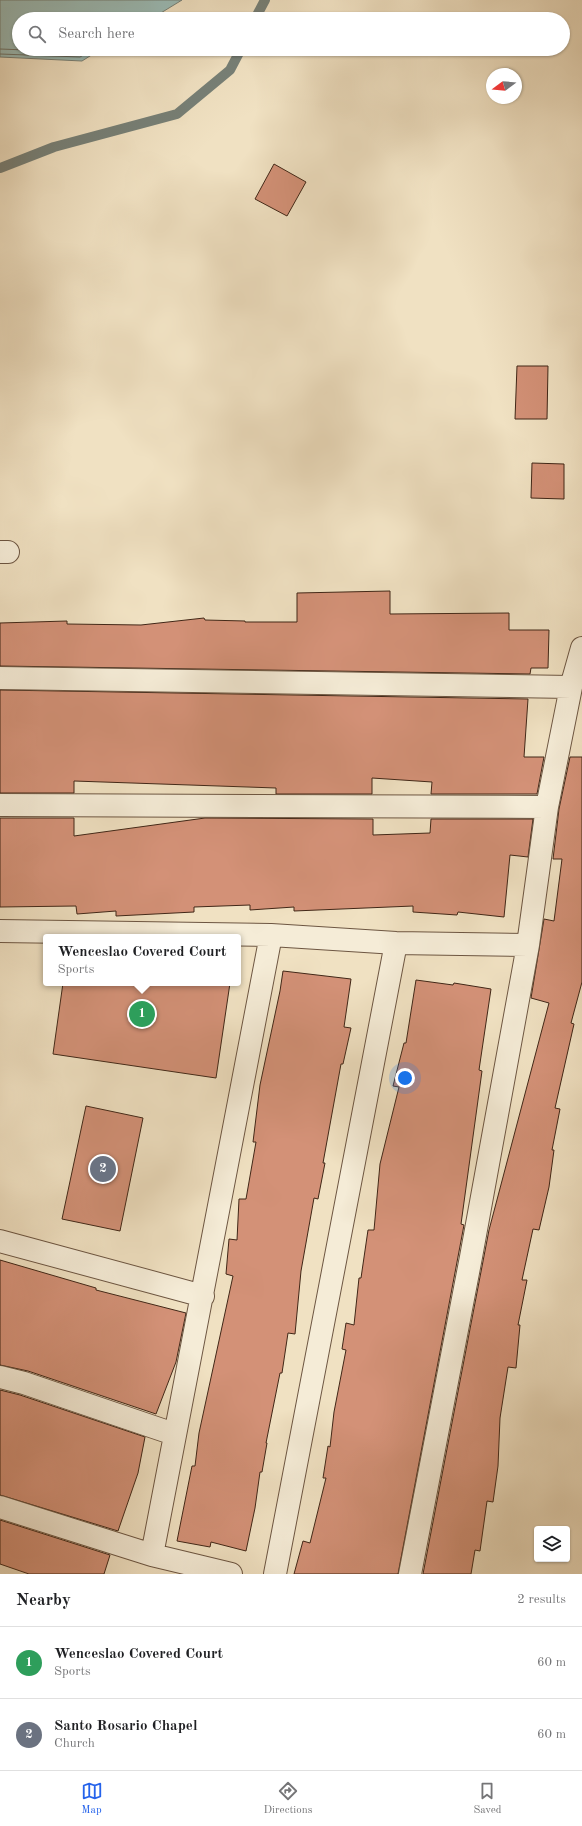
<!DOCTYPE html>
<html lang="en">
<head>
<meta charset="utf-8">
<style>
	:root { --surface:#fff; --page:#f6f6f6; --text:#202124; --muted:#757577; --line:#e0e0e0; --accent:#2563eb }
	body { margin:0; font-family:"Old Standard TT",serif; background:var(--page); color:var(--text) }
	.controls { position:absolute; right:12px; bottom:12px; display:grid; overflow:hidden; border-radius:4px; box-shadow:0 1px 3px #0004 }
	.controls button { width:36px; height:36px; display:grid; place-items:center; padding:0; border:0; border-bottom:1px solid var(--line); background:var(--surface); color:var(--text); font:20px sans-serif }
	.compass { position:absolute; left:486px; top:68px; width:36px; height:36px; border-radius:50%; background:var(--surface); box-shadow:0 1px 3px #0004; rotate:254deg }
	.you { position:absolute; left:405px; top:1078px; width:14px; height:14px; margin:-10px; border:3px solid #fff; border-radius:50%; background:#1a73e8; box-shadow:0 0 0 6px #1a73e833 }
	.badge { display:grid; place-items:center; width:26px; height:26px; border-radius:50%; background:var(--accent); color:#fff; font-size:13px; font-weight:700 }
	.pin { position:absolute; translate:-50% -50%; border:2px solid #fff; box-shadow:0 1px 4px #0006 }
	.popup { position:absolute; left:43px; top:934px; width:198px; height:52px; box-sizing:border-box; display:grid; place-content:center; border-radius:4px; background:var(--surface); filter:drop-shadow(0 1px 3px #0005); font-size:13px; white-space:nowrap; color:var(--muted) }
	.popup b { font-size:15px; color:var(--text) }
	.popup::after { content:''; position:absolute; left:50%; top:100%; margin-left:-8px; border:8px solid transparent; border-top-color:var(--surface) }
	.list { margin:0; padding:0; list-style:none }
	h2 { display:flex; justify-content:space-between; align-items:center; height:52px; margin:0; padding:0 16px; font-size:17px }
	h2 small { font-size:13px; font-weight:400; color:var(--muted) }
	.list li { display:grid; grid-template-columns:26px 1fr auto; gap:12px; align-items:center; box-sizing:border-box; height:72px; padding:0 16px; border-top:1px solid var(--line) }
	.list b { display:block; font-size:15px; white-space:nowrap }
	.list p { margin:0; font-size:13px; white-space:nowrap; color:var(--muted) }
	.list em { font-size:13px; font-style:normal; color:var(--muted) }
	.icon { flex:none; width:22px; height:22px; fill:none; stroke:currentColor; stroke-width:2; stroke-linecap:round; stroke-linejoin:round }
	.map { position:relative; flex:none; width:582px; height:1574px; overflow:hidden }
	.search { position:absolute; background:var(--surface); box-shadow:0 1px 3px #0004; left:12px; right:12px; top:12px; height:44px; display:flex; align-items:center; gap:10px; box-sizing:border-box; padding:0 14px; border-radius:22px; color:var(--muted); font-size:15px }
	.sheet { height:196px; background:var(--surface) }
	nav { display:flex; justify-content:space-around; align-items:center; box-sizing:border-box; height:56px; border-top:1px solid var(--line); background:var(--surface); font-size:11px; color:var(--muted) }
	nav a { display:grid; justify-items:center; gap:2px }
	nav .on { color:var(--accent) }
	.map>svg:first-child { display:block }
</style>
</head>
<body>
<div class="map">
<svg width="582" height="1574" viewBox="0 0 582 1574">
	<rect width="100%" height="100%" fill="#f0e1c2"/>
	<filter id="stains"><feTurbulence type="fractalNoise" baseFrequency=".005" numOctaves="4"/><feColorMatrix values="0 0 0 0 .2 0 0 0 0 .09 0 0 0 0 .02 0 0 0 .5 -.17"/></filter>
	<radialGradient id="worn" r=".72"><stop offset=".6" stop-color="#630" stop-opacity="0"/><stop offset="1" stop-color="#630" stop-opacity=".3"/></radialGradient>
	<path fill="#9bbcb7" stroke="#778077" d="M0 0H182L151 19H19V49H101L82 61 0 57Z"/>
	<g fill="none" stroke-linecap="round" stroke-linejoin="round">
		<path stroke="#6e7267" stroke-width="1" d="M0 49 79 52 84 49
			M0 54 80 57 94 49"/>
		<path stroke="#778077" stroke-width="10" d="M255 19 265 0
			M0 168 54 147 177 114 230 70 241 49"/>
	</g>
	<path fill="#d39177" stroke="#412717" d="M274 164 306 182 287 216 255 199Z
		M517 366H548L547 419H515Z
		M532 463 564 464V499L531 498Z
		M390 591V614L509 613V630H549L548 668H531L530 674 0 666V623L67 621V624L141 625 204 618 205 620 245 621V622H297V593Z
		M0 690 528 699 524 757H544L537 794H431L432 782 372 778V794H276V788L74 781V793H0Z
		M570 757H582V982L571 1023 574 1024 555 1108 560 1109 552 1150H554L549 1187 539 1230 533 1229 522 1280H527L518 1325H520L516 1368 508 1367 500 1418 498 1466 493 1502 487 1501 480 1551 475 1550 471 1574H423L489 1230 549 1003 531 998 544 919 554 921 562 859H553L559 809Z
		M0 818H74V836L205 818 373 819V835L430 833 431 819H533L528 857 510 855 504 917 458 912 457 915 413 912V906L294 911V907L250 910V905L194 907V912L116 916V911L77 914 76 906 0 907Z
		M283 971 351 979 344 1027 351 1028 343 1064H341L323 1163H325L318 1199 314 1198 301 1271 295 1334 288 1333 282 1373H280L266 1443H267L262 1472H260L255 1508 246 1551 211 1542 210 1547 177 1541 192 1466H195L199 1433 233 1276 226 1274 229 1239 237 1240 239 1199H246L256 1142H253L260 1085 280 991Z
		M416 980 453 985 454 983 491 989 479 1070 482 1071 461 1224 464 1225 398 1574H294L303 1541 310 1543 326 1478H323L328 1446 330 1447 334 1412 346 1350 342 1349 346 1323 354 1325 359 1278H361L368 1230H374L380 1164 399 1087 393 1086 404 1043H406Z
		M63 983H230L216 1078 53 1054Z
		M86 1106 143 1118 120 1231 62 1219Z
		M0 1260 96 1288V1290L186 1313 176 1362 156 1414 28 1371 0 1365Z
		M0 1390 20 1395 145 1437 138 1473 118 1531 0 1495Z
		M0 1520 110 1555 104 1574H29L0 1564Z"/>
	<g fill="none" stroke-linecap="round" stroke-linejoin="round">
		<defs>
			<path id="minor" d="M0 552H8
				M0 678 571 687
				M0 805 547 807
				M0 931 271 935 396 943 528 945
				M0 1241 203 1296
				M0 1377 24 1383 174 1434
				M0 1507 152 1555 231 1574
				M152 1555 271 935
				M275 1574 396 943
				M410 1574 471 1257 528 945 547 807 571 687 582 648"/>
		</defs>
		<use href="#minor" stroke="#6d5642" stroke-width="24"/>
		<use href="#minor" stroke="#f5ecd7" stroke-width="22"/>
	</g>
	<rect width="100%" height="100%" filter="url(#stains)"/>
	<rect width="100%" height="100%" fill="url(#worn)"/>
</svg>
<div class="controls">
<button><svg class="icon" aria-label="layers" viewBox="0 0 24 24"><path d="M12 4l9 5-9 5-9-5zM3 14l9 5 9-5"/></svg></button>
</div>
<svg class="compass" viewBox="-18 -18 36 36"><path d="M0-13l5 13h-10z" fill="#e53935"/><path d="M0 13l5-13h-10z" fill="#757577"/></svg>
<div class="you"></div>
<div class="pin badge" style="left:142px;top:1014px;background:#2e9e5b">1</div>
<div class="popup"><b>Wenceslao Covered Court</b>Sports</div>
<div class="pin badge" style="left:103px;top:1169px;background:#6b7280">2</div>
<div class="search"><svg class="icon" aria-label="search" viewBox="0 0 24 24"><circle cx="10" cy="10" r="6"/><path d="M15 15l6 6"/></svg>Search here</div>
</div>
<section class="sheet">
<h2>Nearby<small>2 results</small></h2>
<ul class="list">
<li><span class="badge" style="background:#2e9e5b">1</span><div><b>Wenceslao Covered Court</b><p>Sports</p></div><em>60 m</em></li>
<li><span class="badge" style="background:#6b7280">2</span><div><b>Santo Rosario Chapel</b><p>Church</p></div><em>60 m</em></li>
</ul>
</section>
<nav>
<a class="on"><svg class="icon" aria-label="map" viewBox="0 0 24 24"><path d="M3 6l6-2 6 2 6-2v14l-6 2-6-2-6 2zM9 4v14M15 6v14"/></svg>Map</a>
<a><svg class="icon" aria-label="directions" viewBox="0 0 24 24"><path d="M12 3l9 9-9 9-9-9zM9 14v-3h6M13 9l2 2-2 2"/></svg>Directions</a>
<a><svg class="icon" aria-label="saved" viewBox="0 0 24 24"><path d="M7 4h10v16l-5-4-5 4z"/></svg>Saved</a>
</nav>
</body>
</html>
